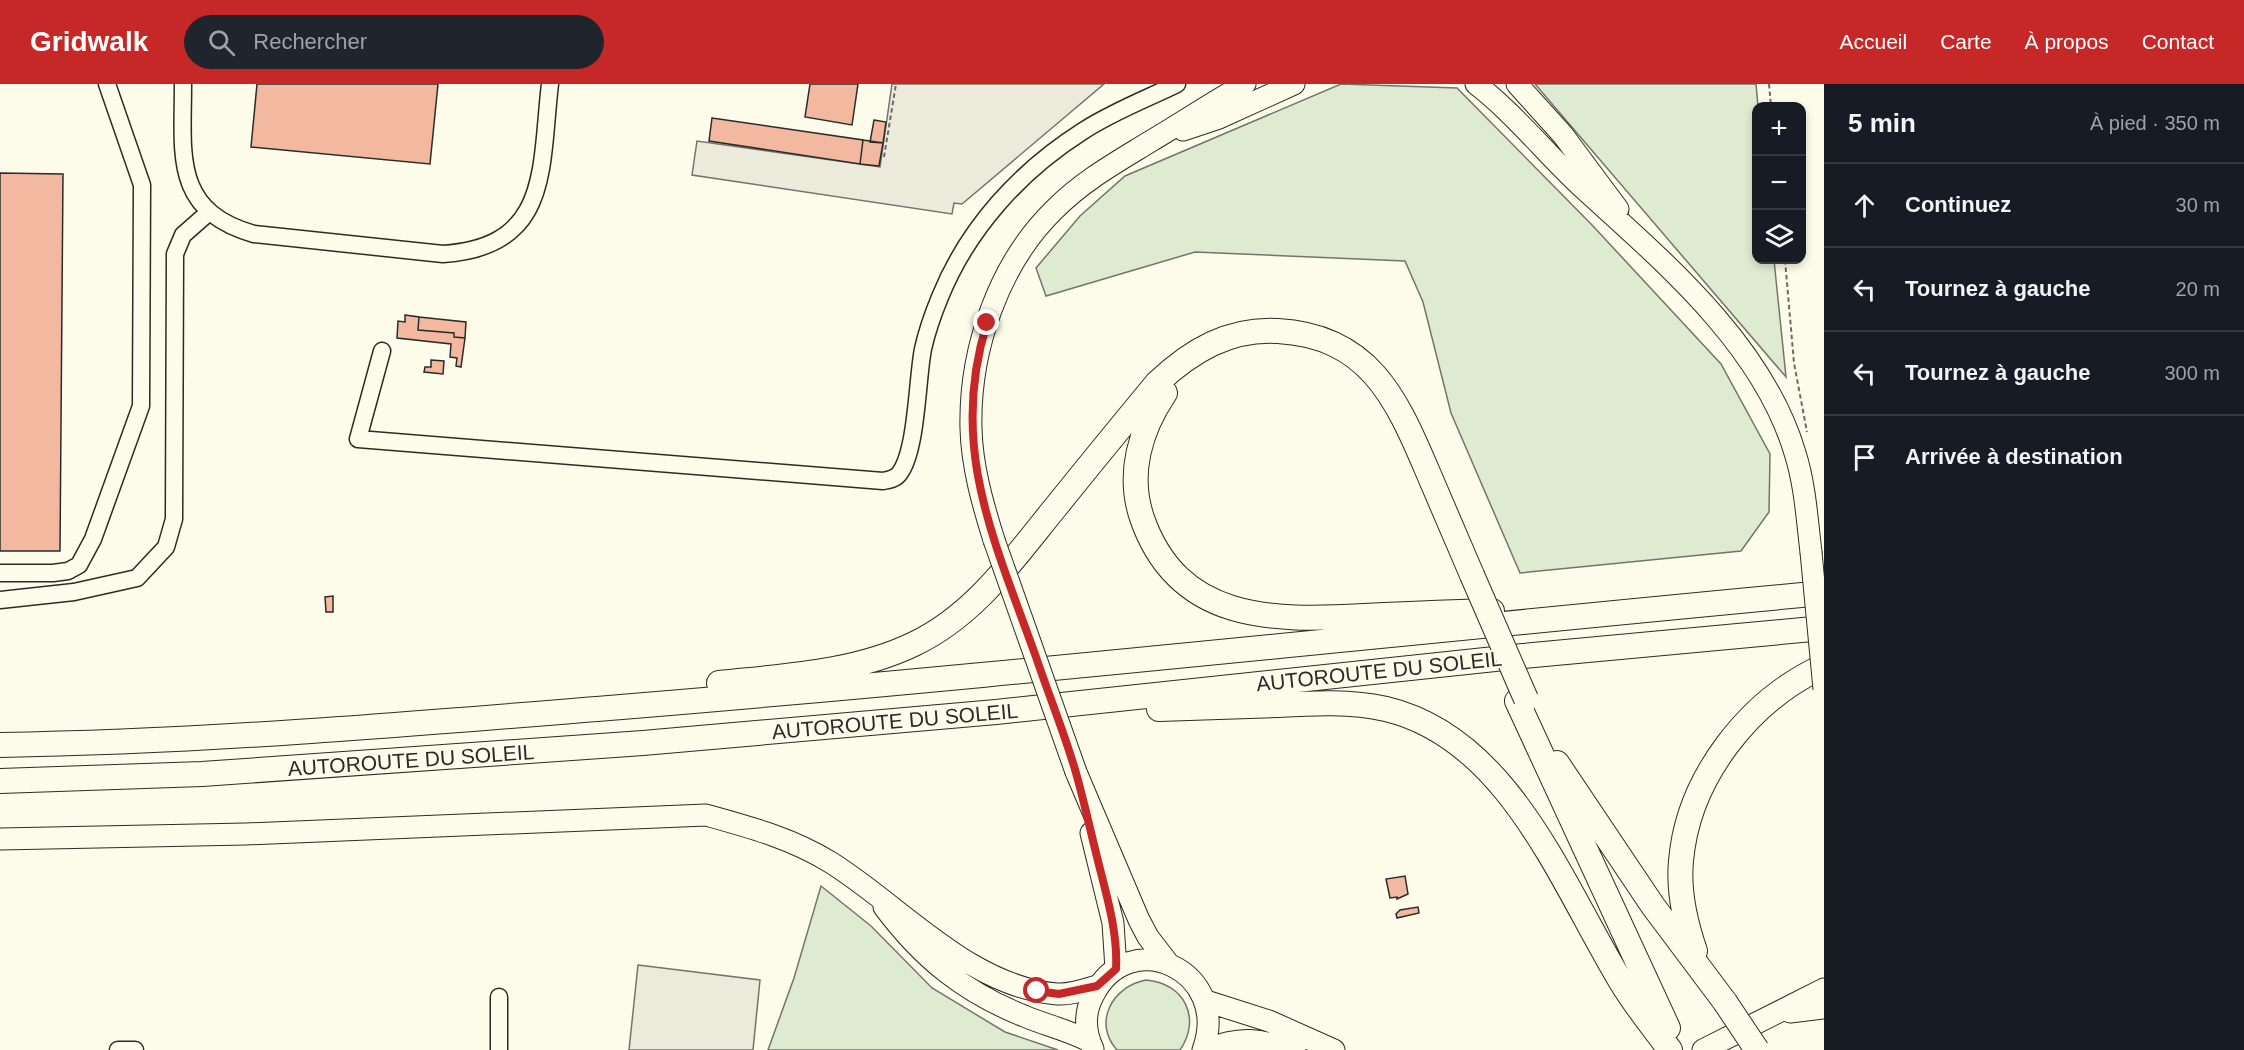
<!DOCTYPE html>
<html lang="fr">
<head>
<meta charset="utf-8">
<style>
	:root { --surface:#171b24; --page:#20242c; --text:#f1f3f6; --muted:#9ea1a6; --line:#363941; --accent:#c62828 }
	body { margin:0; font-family:Arial,sans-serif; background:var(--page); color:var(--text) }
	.controls { position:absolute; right:18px; top:18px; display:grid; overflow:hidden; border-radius:12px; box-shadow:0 3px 9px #0003 }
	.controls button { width:54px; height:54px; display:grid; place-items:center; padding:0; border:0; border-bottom:2px solid var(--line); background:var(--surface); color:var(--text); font:30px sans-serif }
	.stop { position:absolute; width:18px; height:18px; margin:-14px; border:4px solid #c62828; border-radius:50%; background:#fff }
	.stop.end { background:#c62828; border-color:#fff; box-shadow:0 2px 6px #0008 }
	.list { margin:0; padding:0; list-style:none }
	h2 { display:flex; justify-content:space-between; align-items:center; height:78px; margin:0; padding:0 24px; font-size:26px }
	h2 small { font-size:20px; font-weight:400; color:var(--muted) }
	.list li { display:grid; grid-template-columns:39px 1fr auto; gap:18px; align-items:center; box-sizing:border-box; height:84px; padding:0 24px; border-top:2px solid var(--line) }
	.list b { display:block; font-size:22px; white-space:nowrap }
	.list em { font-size:20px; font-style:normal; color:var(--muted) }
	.icon { flex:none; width:33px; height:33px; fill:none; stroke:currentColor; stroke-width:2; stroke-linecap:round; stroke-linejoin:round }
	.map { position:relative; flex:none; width:1824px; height:966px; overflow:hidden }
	header { display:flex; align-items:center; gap:36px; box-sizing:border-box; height:84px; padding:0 30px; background:var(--accent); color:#fff }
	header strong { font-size:28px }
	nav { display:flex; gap:33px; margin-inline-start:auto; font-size:21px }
	.search { width:420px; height:54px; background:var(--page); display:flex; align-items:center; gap:15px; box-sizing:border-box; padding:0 21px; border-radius:33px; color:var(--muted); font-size:22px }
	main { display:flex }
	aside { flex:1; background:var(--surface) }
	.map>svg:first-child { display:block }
</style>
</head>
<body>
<header>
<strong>Gridwalk</strong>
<div class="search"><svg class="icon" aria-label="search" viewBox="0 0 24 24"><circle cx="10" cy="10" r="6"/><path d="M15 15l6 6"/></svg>Rechercher</div>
<nav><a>Accueil</a><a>Carte</a><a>À propos</a><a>Contact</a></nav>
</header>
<main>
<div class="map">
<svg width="1824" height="966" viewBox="0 0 1824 966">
	<rect width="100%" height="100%" fill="#fdfbea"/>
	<path fill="#deebd1" stroke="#74746e" stroke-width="1.5" d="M1341 0 1457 4 1592 141 1721 280 1770 370 1769 428 1741 467 1520 489 1451 329 1423 218 1405 177 1195 168 1046 212 1036 184 1080 132 1125 92Z
		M1535 0H1756L1758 22 1756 176H1774L1786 293Z
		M821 802 871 842 932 904 1005 948 1058 966H768L794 894Z
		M1146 896C1184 899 1202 934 1180 966H1117C1092 938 1113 902 1146 896Z"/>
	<path fill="#eceadb" stroke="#74746e" stroke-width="1.5" d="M892 0H1104L962 120 954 119 952 130 692 91 697 57 880 83Z
		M638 881 760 896 753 966H629Z"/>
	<path fill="#f2b8a0" stroke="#2b2b2b" stroke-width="1.5" d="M257 0H438L430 80 251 63Z
		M810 0H858L852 41 805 33Z
		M712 34 863 56 860 80 709 57Z
		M874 36 886 38 883 59 870 58Z
		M863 56 883 59 879 82 860 80Z
		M0 89 63 90 60 467H0Z
		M405 231 419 233 418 246 454 249V253L465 254 461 283 456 282 457 274 450 273 451 260 397 254 398 237 405 238Z
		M419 233 466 238 465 254 454 253V249L418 246Z
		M431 276 444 277 443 290 424 288 425 283H431Z
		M333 512V528H326L325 513Z
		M1405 792 1408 810 1397 815V813L1390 814 1386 795Z
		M1418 823 1419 829 1397 834 1396 830 1400 826Z"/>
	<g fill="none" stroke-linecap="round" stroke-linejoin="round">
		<defs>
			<path id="minor" d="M183 0C183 70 172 127 254 150L443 170C551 163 540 84 550 0
				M382 267 358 355 883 397C889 396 895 395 899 390 917 368 917 295 923 265 927 247 933 230 940 213 968 144 1020 87 1083 47 1112 28 1146 15 1177 0
				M0 489H53L68 487 79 481 93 455 141 322 142 101 107 0
				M0 516 74 508 137 494 166 463 174 435 175 170 183 151 208 129
				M499 913V966
				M118 966H135"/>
			<path id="major" d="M1476 0C1515 30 1547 71 1584 105 1664 178 1763 261 1795 369 1805 400 1807 435 1811 468
				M1517 0 1563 51 1618 125
				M1183 46 1219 34 1294 0
				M994 456C983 421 972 383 971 345 969 267 998 180 1055 125 1084 96 1117 78 1151 57 1183 38 1213 18 1245 0
				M1076 688 1139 836 1148 853 1168 879
				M1091 749 1113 839 1116 885
				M0 755 246 750 706 731C749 743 791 754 830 778 901 822 969 903 1057 910 1070 911 1084 906 1097 902
				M884 823C923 875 964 908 1024 932 1045 941 1068 946 1089 957
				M1206 917 1269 937 1334 966
				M1790 928 1824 924
				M1093 965C1085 948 1084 929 1093 912 1129 839 1232 887 1203 966
				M1206 966C1242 951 1259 956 1295 966
				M1703 966 1824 905"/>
			<path id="highway" d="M1165 309C1140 346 1127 390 1142 434 1178 538 1272 537 1364 532 1406 530 1449 528 1492 527
				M719 599C784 592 854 589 914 560 977 530 1016 471 1059 419 1091 379 1124 339 1157 299 1191 267 1229 244 1278 247 1368 252 1396 313 1427 386 1442 421 1457 456 1472 491
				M1517 617 1668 944
				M1159 625C1199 624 1238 622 1278 621 1314 619 1351 617 1386 625 1508 654 1561 798 1620 896 1634 920 1653 943 1670 966
				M0 661C199 658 398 641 597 625 1006 592 1415 547 1824 509
				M1557 679 1653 822 1725 918
				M0 697 202 690 643 659 996 628 1523 572 1824 544
				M1695 867C1685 838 1678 808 1681 777 1688 694 1749 616 1824 582"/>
		</defs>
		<use href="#minor" stroke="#2b2b2b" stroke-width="19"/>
		<use href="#major" stroke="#2b2b2b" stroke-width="23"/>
		<use href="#highway" stroke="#2b2b2b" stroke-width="26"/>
		<path stroke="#6a6964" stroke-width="2" stroke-dasharray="4.5 3" stroke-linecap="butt" d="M1769 0 1771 22
			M884 73 896 0
			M1785 176 1794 279 1807 348"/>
		<use href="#minor" stroke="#fdfbea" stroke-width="16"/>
		<use href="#major" stroke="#fdfbea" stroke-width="21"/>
		<use href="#highway" stroke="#fdfbea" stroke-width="24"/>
		<defs>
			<path id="major-bridge" d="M994 456 1076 688
				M1811 468 1824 605"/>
			<path id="highway-bridge" d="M1472 491 1526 615
				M1725 918 1757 966"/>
		</defs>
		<use href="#major-bridge" stroke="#2b2b2b" stroke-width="23" stroke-linecap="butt"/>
		<use href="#highway-bridge" stroke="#2b2b2b" stroke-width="26" stroke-linecap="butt"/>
		<use href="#major-bridge" stroke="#fdfbea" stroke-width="21"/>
		<use href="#highway-bridge" stroke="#fdfbea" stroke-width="24"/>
	</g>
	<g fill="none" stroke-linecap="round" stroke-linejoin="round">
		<path stroke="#c62828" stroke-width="8" d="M987 239C948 363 995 458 1036 573 1049 612 1065 650 1076 689 1084 717 1090 745 1097 773 1106 810 1118 847 1116 885L1097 902 1059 910 1037 907"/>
	</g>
	<g text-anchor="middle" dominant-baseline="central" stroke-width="4.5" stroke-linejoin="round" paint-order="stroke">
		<g font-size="21" fill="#2b2b2b" stroke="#fdfbea">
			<text transform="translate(1379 587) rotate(-6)">AUTOROUTE DU SOLEIL</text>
			<text transform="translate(895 637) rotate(-5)">AUTOROUTE DU SOLEIL</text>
			<text transform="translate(411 676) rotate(-4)">AUTOROUTE DU SOLEIL</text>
		</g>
	</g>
</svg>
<div class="controls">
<button>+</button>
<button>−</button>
<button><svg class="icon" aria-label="layers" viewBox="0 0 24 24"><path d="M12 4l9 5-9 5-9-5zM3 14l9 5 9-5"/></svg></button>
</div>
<div class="stop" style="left:1037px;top:907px"></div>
<div class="stop end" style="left:987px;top:239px"></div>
</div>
<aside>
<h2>5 min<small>À pied · 350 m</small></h2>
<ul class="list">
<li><svg class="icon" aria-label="ahead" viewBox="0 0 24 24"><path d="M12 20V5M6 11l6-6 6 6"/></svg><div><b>Continuez</b></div><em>30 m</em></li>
<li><svg class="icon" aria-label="left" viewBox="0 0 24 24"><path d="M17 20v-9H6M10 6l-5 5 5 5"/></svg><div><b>Tournez à gauche</b></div><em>20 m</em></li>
<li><svg class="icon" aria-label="left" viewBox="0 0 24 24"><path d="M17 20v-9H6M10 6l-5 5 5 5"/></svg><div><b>Tournez à gauche</b></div><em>300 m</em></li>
<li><svg class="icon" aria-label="arrive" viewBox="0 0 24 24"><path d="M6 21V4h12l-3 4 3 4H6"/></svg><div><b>Arrivée à destination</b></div></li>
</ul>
</aside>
</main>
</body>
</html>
